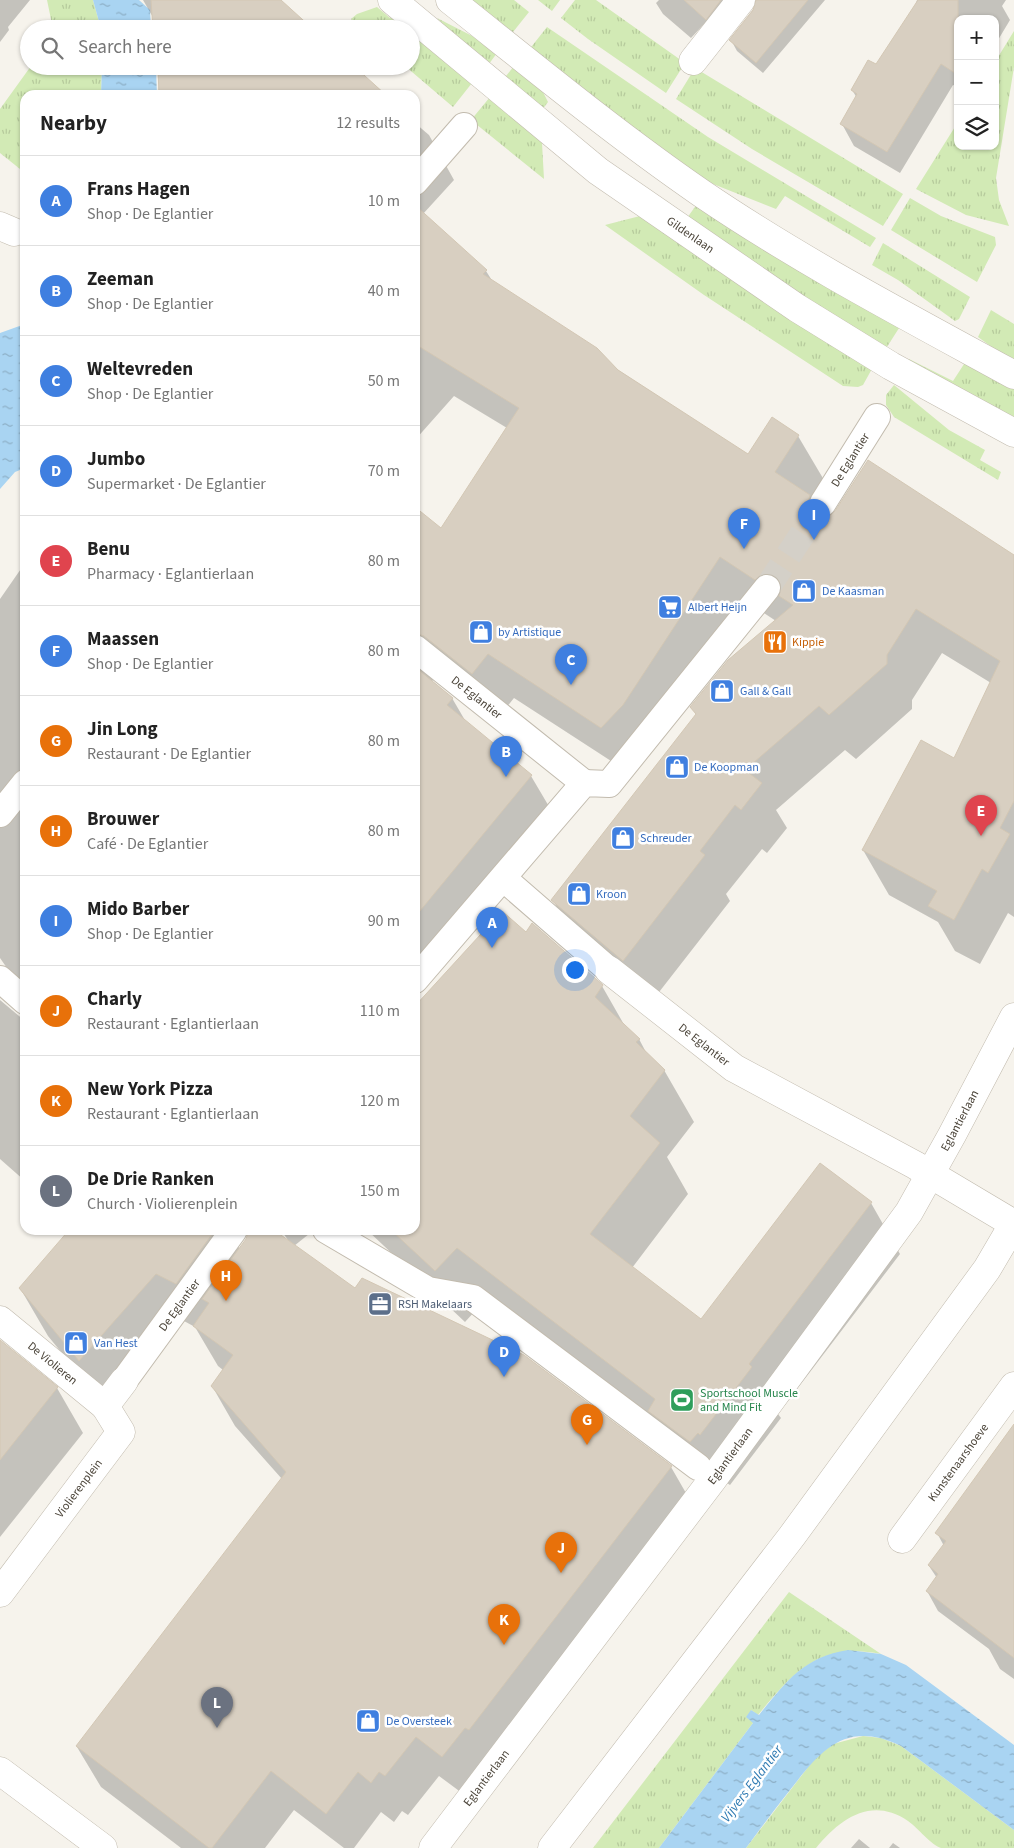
<!DOCTYPE html>
<html lang="en">
<head>
<meta charset="utf-8">
<style>
	:root { --surface:#fff; --page:#f6f6f6; --text:#222; --muted:#767676; --line:#e0e0e0; --accent:#b45309 }
	body { margin:0; font-family:"Source Sans 3",sans-serif; background:var(--page); color:var(--text) }
	.controls { position:absolute; right:15px; top:15px; display:grid; overflow:hidden; border-radius:10px; box-shadow:0 1px 4px #0004 }
	.controls button { width:45px; height:45px; display:grid; place-items:center; padding:0; border:0; border-bottom:1px solid var(--line); background:var(--surface); color:var(--text); font:25px sans-serif }
	.you { position:absolute; left:574px; top:969px; width:18px; height:18px; margin:-12px; border:4px solid #fff; border-radius:50%; background:#1a73e8; box-shadow:0 0 0 8px #1a73e833 }
	.badge { display:grid; place-items:center; width:32px; height:32px; border-radius:50%; background:var(--accent); color:#fff; font-size:16px; font-weight:700 }
	.pin { position:absolute; translate:-50% -41px; filter:drop-shadow(0 1px 2px #0008) }
	.pin::after { content:''; position:absolute; top:26px; width:18px; height:15px; background:inherit; clip-path:polygon(0 0,100% 0,50% 100%) }
	.list { margin:0; padding:0; list-style:none }
	h2 { display:flex; justify-content:space-between; align-items:center; height:65px; margin:0; padding:0 20px; font-size:21px }
	h2 small { font-size:16px; font-weight:400; color:var(--muted) }
	.list li { display:grid; grid-template-columns:32px 1fr auto; gap:15px; align-items:center; box-sizing:border-box; height:90px; padding:0 20px; border-top:1px solid var(--line) }
	.list b { display:block; font-size:19px; white-space:nowrap }
	.list p { margin:0; font-size:16px; white-space:nowrap; color:var(--muted) }
	.list em { font-size:16px; font-style:normal; color:var(--muted) }
	.icon { flex:none; width:28px; height:28px; fill:none; stroke:currentColor; stroke-width:2; stroke-linecap:round; stroke-linejoin:round }
	.map { position:relative; flex:none; width:1014px; height:1848px; overflow:hidden }
	.search { position:absolute; background:var(--surface); box-shadow:0 1px 4px #0004; left:20px; top:20px; width:400px; height:55px; display:flex; align-items:center; gap:12px; box-sizing:border-box; padding:0 18px; border-radius:28px; color:var(--muted); font-size:19px }
	.panel { position:absolute; background:var(--surface); box-shadow:0 1px 4px #0004; left:20px; top:90px; width:400px; height:1145px; border-radius:15px }
	.map>svg:first-child { display:block }
</style>
</head>
<body>
<div class="map">
<svg width="1014" height="1848" viewBox="0 0 1014 1848">
	<defs>
		<pattern id="grass-tufts" width="24" height="20" patternUnits="userSpaceOnUse" patternTransform="scale(1.25)"><rect width="24" height="20" fill="#d2eab5"/><path d="M3 7l-1-3M5 7V3M7 7l1-3M15 17l-1-3M17 17v-4M19 17l1-3" fill="none" stroke="#b6ca9c"/></pattern>
		<pattern id="water-ripples" width="26" height="14" patternUnits="userSpaceOnUse" patternTransform="scale(1.25)"><rect width="26" height="14" fill="#a9d4f2"/><path d="M2 4q2-2 4 0t4 0M15 11q2-2 4 0t4 0" fill="none" stroke="#8caec5"/></pattern>
	</defs>
	<rect width="100%" height="100%" fill="#f6f3ec"/>
	<path fill="url(#grass-tufts)" d="M47 0H93L101 29H53Z
		M461 0H514L529 12 509 37Z
		M538 0H560L552 11Z
		M575 0H596L685 63 666 93 588 39 561 18Z
		M377 7 390 18 393 15 409 29H362L351 19 357 14Z
		M437 18 482 41 497 53 486 68Z
		M547 27 708 137 876 238 870 247 785 196 776 209 708 182 528 51Z
		M411 31 472 83 453 107 405 66H411Z
		M1014 31V67L996 178 999 200 1009 226 966 215 916 189 958 122V146H995V62Z
		M31 66H102L101 95H25V173L0 153V109Z
		M514 66 542 90 548 102 542 110 502 81Z
		M695 68 903 194 883 226 752 149 676 99Z
		M490 97 544 140 542 143 544 179 471 120Z
		M910 198 941 216 995 237 996 245 977 282 891 230Z
		M697 204 901 325 885 350 784 287 687 218Z
		M640 216 873 367 863 385 858 387 843 386 704 295 605 225Z
		M883 243 970 297 959 319 955 321 898 280 872 265Z
		M991 310 1014 324V363L978 337Z
		M909 359 953 381 966 361 1014 387V421L907 363Z
		M894 385 949 430 985 450 980 460 1001 472 998 480 894 417 886 405V395Z
		M789 1592 881 1654C819 1642 794 1672 758 1715L751 1710 753 1723 659 1848H593Z
		M863 1736 881 1738 901 1746 1014 1830V1848C1001 1848 950 1848 941 1848 931 1845 918 1828 908 1821 871 1796 840 1819 816 1848H746L815 1758 833 1744Z"/>
	<path fill="url(#water-ripples)" d="M93 0H139L150 10 151 29H101Z
		M102 66H153L156 69 157 95H101Z
		M25 324V468L15 472 0 489V333Z
		M848 1650 881 1654 906 1665 1014 1745V1830L901 1746C846 1720 822 1749 790 1790 775 1809 760 1829 746 1848H659L753 1723 746 1717 751 1710 759 1715C786 1682 803 1657 848 1650Z"/>
	<path fill="#0003" d="M0 0H30L8 27 9 30 0 42Z
		M143 0H279L154 19Z
		M659 0H738L712 29 705 23 691 38 663 14 656 3Z
		M757 0H825L763 73 737 51 731 40 758 3Z
		M917 0H1006L1002 6 1010 20 995 45V19H958V87L953 85 900 173 854 146 842 124 857 98 852 90 877 66 914 9Z
		M415 123 429 135 454 180 423 214 486 271 493 282 618 370 749 456 798 436 824 480 812 500 823 519 1014 556V917L1008 913 980 964 955 951 938 922 889 895 863 850 954 760 991 683 942 653 912 700V709L856 759 845 750 776 810 787 828 767 853 762 849 726 894 730 901 649 1005 578 945 553 900 697 716 692 707 776 621 746 601 628 772 514 698 498 718 436 678 432 681 452 698 466 722 531 776 557 820 415 991V509L441 530 507 428 454 396 415 440Z
		M25 563V808L20 814 22 816 25 812V994L0 958V599Z
		M533 925 602 986 626 1028 639 1039 648 1056 664 1070 694 1122 667 1157 688 1194 632 1268 701 1320 871 1203 900 1254 778 1414 781 1418 730 1485 727 1483 720 1493 679 1462 487 1298 465 1322 367 1230H415V1007L526 934Z
		M0 1000 25 1021V1181L0 1159Z
		M71 1230H230L240 1250 263 1230H272L290 1243 281 1230H314L294 1246 356 1290 671 1467 694 1507 466 1796 439 1776 408 1815 402 1811 394 1822 381 1812 354 1848H344L294 1810 265 1848H181L101 1787 77 1747 282 1479 235 1426 212 1386 223 1370 218 1366 195 1327 184 1321 107 1408 48 1336 20 1288Z
		M0 1342 57 1388 83 1433 0 1537Z
		M1014 1429V1679L1000 1669 989 1649 938 1611 927 1591 937 1578 929 1566 944 1546 937 1533Z
		M859 1839 870 1848H851Z
		M893 1843 900 1848H889Z"/>
	<path fill="#d8cfc1" stroke="#d3c7b4" d="M151 0H281L313 29H153Z
		M684 0H721L706 20Z
		M756 0H808L756 63 729 40 753 10Z
		M918 0H958V75L941 64 887 152 840 124 857 94 851 90 868 60 876 64Z
		M155 66H354L386 95H159L158 69Z
		M415 205 487 270 483 274 597 348 618 370 748 454 772 417 799 435 775 472 810 495 808 502 810 510 815 516 823 518 830 516 835 511 868 460 1014 555V801L1000 828 1010 834 988 873 982 869 954 920 928 906 937 891 862 850 921 740 954 758 1000 661 916 609 887 655V664L829 715 819 706 745 770 762 783 741 810 735 805 700 851 705 855 623 961 551 900 696 714 690 707 728 660 793 605 779 596 781 583 776 576 770 573 762 574 755 580 720 557 623 705 601 728 488 654 472 674 424 636 415 633V507L441 528 519 408 415 344Z
		M415 667 453 698 447 705 532 775 415 917Z
		M502 911 526 932 532 923 603 985 595 997 640 1039 636 1042 665 1070 630 1116 660 1143 590 1234 701 1319 820 1163 872 1202 749 1364 752 1367 700 1435 698 1433 690 1442 648 1411 655 1399 457 1248 435 1271 391 1230H415V1006Z
		M69 1230H215L176 1284 156 1274 79 1361 19 1288Z
		M249 1230H274L355 1288 362 1278 524 1355 672 1466 469 1730 465 1728 442 1757 416 1737 385 1776 379 1772 371 1783 358 1772 326 1814 271 1771 212 1848H209L76 1746 286 1472 211 1386 233 1355 193 1326 209 1303 202 1299 246 1239Z
		M0 1340 58 1387 0 1460Z
		M1014 1424V1658L926 1591 938 1574 928 1565 946 1541 935 1533Z"/>
	<g fill="none" stroke-linecap="round" stroke-linejoin="round">
		<path stroke="#d4d0c8" stroke-width="26" stroke-dasharray="26 13" stroke-linecap="butt" d="M767 588 823 503"/>
		<defs>
			<g id="pedestrian">
				<path d="M415 182 464 126"/>
				<path id="s1" d="M823 503 877 417"/>
				<path id="s2" d="M415 648 584 783"/>
				<path d="M0 814 25 783"/>
				<path d="M503 878 609 970"/>
				<path d="M0 979 25 1001"/>
				<path d="M415 980 584 783 609 784 767 588"/>
				<path d="M326 1230 428 1290 473 1298 698 1467"/>
				<path id="s3" d="M124 1381 234 1230"/>
			</g>
			<g id="minor">
				<path d="M693 61 741 0"/>
				<path d="M0 226 14 232"/>
				<path id="s4" d="M609 970 734 1068 915 1165 1014 1224"/>
				<path id="s5" d="M0 1320 105 1406"/>
				<path id="s6" d="M902 1539 1014 1386"/>
				<path id="s7" d="M0 1593 121 1432 105 1406 124 1381"/>
				<path d="M0 1771 103 1848"/>
			</g>
			<g id="tertiary">
				<path id="s8" d="M392 0 598 171 797 308 891 366 1014 433"/>
				<path d="M450 0C533 66 614 133 701 193 801 261 908 317 1014 375"/>
				<path id="s9" d="M433 1848 713 1479 909 1212 952 1135 1014 1017"/>
				<path d="M552 1848 792 1536 987 1269 1014 1223"/>
			</g>
		</defs>
		<use href="#pedestrian" stroke="#c2bbae" stroke-width="28"/>
		<use href="#minor" stroke="#c2bbae" stroke-width="29"/>
		<use href="#tertiary" stroke="#c2bbae" stroke-width="29"/>
		<use href="#pedestrian" stroke="#fff" stroke-width="26"/>
		<use href="#minor" stroke="#fff" stroke-width="28"/>
		<use href="#tertiary" stroke="#fff" stroke-width="28"/>
	</g>
	<defs>
		<symbol id="shop-square" viewBox="-11 -11 22 22"><rect x="-9" y="-9" width="18" height="18" rx="4" fill="#3f7fe0" stroke="#fff"/><path d="M-5-2.5h2.3a2.7 3.5 0 0 1 5.4 0H5L5.5 6h-11ZM-1.5-2.5h3a1.5 2.3 0 0 0-3 0Z" fill="#fff"/></symbol>
		<symbol id="supermarket-square" viewBox="-11 -11 22 22"><rect x="-9" y="-9" width="18" height="18" rx="4" fill="#3f7fe0" stroke="#fff"/><path d="M-6-5.5h2.5l.6 2H6L4.5 2H-2.5L-4.4-4H-6ZM-1.5 3.2a1.3 1.3 0 1 0 .1 0ZM3 3.2a1.3 1.3 0 1 0 .1 0Z" fill="#fff"/></symbol>
		<symbol id="restaurant-square" viewBox="-11 -11 22 22"><rect x="-9" y="-9" width="18" height="18" rx="4" fill="#e8710a" stroke="#fff"/><path d="M-5-6h1v4h1v-4h1v4h1v-4h1v5L-1.5 .5V6h-2V.5L-5-1ZM5-6V6H3V1.5H1.5Q1.5-4 5-6Z" fill="#fff"/></symbol>
		<symbol id="office-square" viewBox="-11 -11 22 22"><rect x="-9" y="-9" width="18" height="18" rx="4" fill="#5c6f8a" stroke="#fff"/><path d="M-6-3h4V-5.5h4V-3h4V5H-6ZM-1-4.5V-3h2v-1.5ZM-6 0V1H6V0Z" fill="#fff"/></symbol>
		<symbol id="stadium-square" viewBox="-11 -11 22 22"><rect x="-9" y="-9" width="18" height="18" rx="4" fill="#2e9e5b" stroke="#fff"/><path d="M0-5a6.5 5 0 1 0 0 10a6.5 5 0 1 0 0-10ZM-3.5-1.8h7v3.6h-7Z" fill="#fff"/></symbol>
	</defs>
	<g fill-rule="evenodd">
		<use href="#shop-square" x="790" y="577" width="28" height="28"/>
		<use href="#supermarket-square" x="656" y="593" width="28" height="28"/>
		<use href="#shop-square" x="467" y="618" width="28" height="28"/>
		<use href="#restaurant-square" x="761" y="628" width="28" height="28"/>
		<use href="#shop-square" x="708" y="677" width="28" height="28"/>
		<use href="#shop-square" x="663" y="753" width="28" height="28"/>
		<use href="#shop-square" x="609" y="824" width="28" height="28"/>
		<use href="#shop-square" x="565" y="880" width="28" height="28"/>
		<use href="#office-square" x="366" y="1290" width="28" height="28"/>
		<use href="#shop-square" x="62" y="1329" width="28" height="28"/>
		<use href="#stadium-square" x="668" y="1386" width="28" height="28"/>
		<use href="#shop-square" x="354" y="1707" width="28" height="28"/>
	</g>
	<g text-anchor="middle" dominant-baseline="central" stroke-width="5" stroke-linejoin="round" paint-order="stroke">
		<g font-size="12" fill="#4b4439" stroke="#fff">
			<text stroke="none"><textPath href="#s8" startOffset="380">Gildenlaan</textPath></text>
			<text stroke="none"><textPath href="#s1" startOffset="51">De Eglantier</textPath></text>
			<text stroke="none"><textPath href="#s2" startOffset="79">De Eglantier</textPath></text>
			<text stroke="none"><textPath href="#s4" startOffset="121">De Eglantier</textPath></text>
			<text stroke="none"><textPath href="#s9" startOffset="899">Eglantierlaan</textPath></text>
			<text stroke="none"><textPath href="#s3" startOffset="94">De Eglantier</textPath></text>
			<text stroke="none"><textPath href="#s5" startOffset="68">De Violieren</textPath></text>
			<text stroke="none"><textPath href="#s9" startOffset="492">Eglantierlaan</textPath></text>
			<text stroke="none"><textPath href="#s6" startOffset="95">Kunstenaarshoeve</textPath></text>
			<text stroke="none"><textPath href="#s7" startOffset="131">Violierenplein</textPath></text>
			<text stroke="none"><textPath href="#s9" startOffset="88">Eglantierlaan</textPath></text>
		</g>
		<g font-size="12" fill="#366cbe" stroke="#fff" text-anchor="start">
			<text x="822" y="591">De Kaasman</text>
			<text x="688" y="607">Albert Heijn</text>
			<text x="498" y="632">by Artistique</text>
			<text x="740" y="691">Gall &amp; Gall</text>
			<text x="694" y="767">De Koopman</text>
			<text x="640" y="838">Schreuder</text>
			<text x="596" y="894">Kroon</text>
			<text x="94" y="1343">Van Hest</text>
			<text x="386" y="1721">De Oversteek</text>
		</g>
		<g font-size="12" fill="#c56008" stroke="#fff" text-anchor="start">
			<text x="792" y="642">Kippie</text>
		</g>
		<g font-size="12" fill="#4e5e75" stroke="#fff" text-anchor="start">
			<text x="398" y="1304">RSH Makelaars</text>
		</g>
		<g font-size="12" fill="#27864d" stroke="#fff" text-anchor="start">
			<text x="700" y="1393">Sportschool Muscle<tspan x="700" dy="14">and Mind Fit</tspan></text>
		</g>
		<g font-size="14" font-style="italic" fill="#2e7ab2" stroke="#fff">
			<text transform="translate(752 1784) rotate(-53)">Vijvers Eglantier</text>
		</g>
	</g>
</svg>
<div class="controls">
<button>+</button>
<button>−</button>
<button><svg class="icon" aria-label="layers" viewBox="0 0 24 24"><path d="M12 4l9 5-9 5-9-5zM3 14l9 5 9-5"/></svg></button>
</div>
<div class="you"></div>
<div class="pin badge" style="left:492px;top:948px;background:#3f7fe0">A</div>
<div class="pin badge" style="left:506px;top:777px;background:#3f7fe0">B</div>
<div class="pin badge" style="left:571px;top:685px;background:#3f7fe0">C</div>
<div class="pin badge" style="left:504px;top:1377px;background:#3f7fe0">D</div>
<div class="pin badge" style="left:981px;top:836px;background:#e0444e">E</div>
<div class="pin badge" style="left:744px;top:549px;background:#3f7fe0">F</div>
<div class="pin badge" style="left:587px;top:1445px;background:#e8710a">G</div>
<div class="pin badge" style="left:226px;top:1301px;background:#e8710a">H</div>
<div class="pin badge" style="left:814px;top:540px;background:#3f7fe0">I</div>
<div class="pin badge" style="left:561px;top:1573px;background:#e8710a">J</div>
<div class="pin badge" style="left:504px;top:1645px;background:#e8710a">K</div>
<div class="pin badge" style="left:217px;top:1728px;background:#6b7280">L</div>
<div class="search"><svg class="icon" aria-label="search" viewBox="0 0 24 24"><circle cx="10" cy="10" r="6"/><path d="M15 15l6 6"/></svg>Search here</div>
<section class="panel">
<h2>Nearby<small>12 results</small></h2>
<ul class="list">
<li><span class="badge" style="background:#3f7fe0">A</span><div><b>Frans Hagen</b><p>Shop · De Eglantier</p></div><em>10 m</em></li>
<li><span class="badge" style="background:#3f7fe0">B</span><div><b>Zeeman</b><p>Shop · De Eglantier</p></div><em>40 m</em></li>
<li><span class="badge" style="background:#3f7fe0">C</span><div><b>Weltevreden</b><p>Shop · De Eglantier</p></div><em>50 m</em></li>
<li><span class="badge" style="background:#3f7fe0">D</span><div><b>Jumbo</b><p>Supermarket · De Eglantier</p></div><em>70 m</em></li>
<li><span class="badge" style="background:#e0444e">E</span><div><b>Benu</b><p>Pharmacy · Eglantierlaan</p></div><em>80 m</em></li>
<li><span class="badge" style="background:#3f7fe0">F</span><div><b>Maassen</b><p>Shop · De Eglantier</p></div><em>80 m</em></li>
<li><span class="badge" style="background:#e8710a">G</span><div><b>Jin Long</b><p>Restaurant · De Eglantier</p></div><em>80 m</em></li>
<li><span class="badge" style="background:#e8710a">H</span><div><b>Brouwer</b><p>Café · De Eglantier</p></div><em>80 m</em></li>
<li><span class="badge" style="background:#3f7fe0">I</span><div><b>Mido Barber</b><p>Shop · De Eglantier</p></div><em>90 m</em></li>
<li><span class="badge" style="background:#e8710a">J</span><div><b>Charly</b><p>Restaurant · Eglantierlaan</p></div><em>110 m</em></li>
<li><span class="badge" style="background:#e8710a">K</span><div><b>New York Pizza</b><p>Restaurant · Eglantierlaan</p></div><em>120 m</em></li>
<li><span class="badge" style="background:#6b7280">L</span><div><b>De Drie Ranken</b><p>Church · Violierenplein</p></div><em>150 m</em></li>
</ul>
</section>
</div>
</body>
</html>
